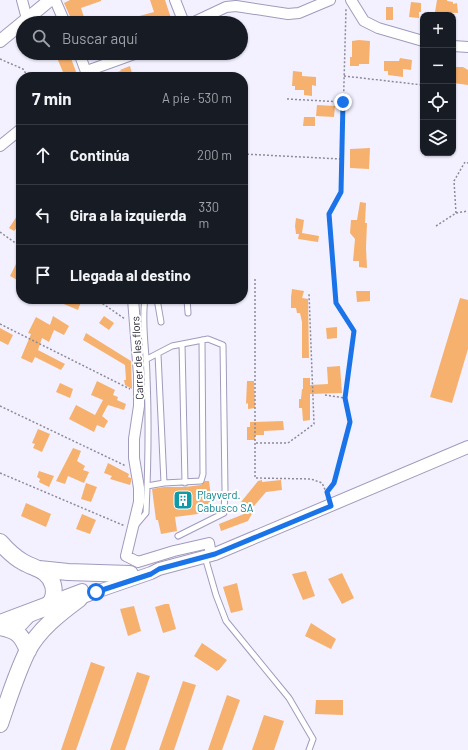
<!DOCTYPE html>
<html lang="es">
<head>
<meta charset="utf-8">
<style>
	:root { --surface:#171b24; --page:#20242c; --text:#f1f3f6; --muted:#9ea1a6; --line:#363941 }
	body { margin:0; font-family:Barlow,sans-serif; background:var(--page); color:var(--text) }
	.controls { position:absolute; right:12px; top:12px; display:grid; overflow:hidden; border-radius:8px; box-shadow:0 1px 3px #0004 }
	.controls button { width:36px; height:36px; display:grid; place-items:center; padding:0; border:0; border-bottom:1px solid var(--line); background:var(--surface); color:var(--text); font:20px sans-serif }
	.stop { position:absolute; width:12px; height:12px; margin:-9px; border:3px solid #1a73e8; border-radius:50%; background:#fff }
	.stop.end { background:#1a73e8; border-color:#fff; box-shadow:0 1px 4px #0008 }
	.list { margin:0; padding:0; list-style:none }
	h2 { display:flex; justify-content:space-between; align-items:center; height:52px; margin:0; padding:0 16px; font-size:17px }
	h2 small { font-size:13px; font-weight:400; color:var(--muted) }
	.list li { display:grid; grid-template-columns:26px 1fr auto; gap:12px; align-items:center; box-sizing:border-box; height:60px; padding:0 16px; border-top:1px solid var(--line) }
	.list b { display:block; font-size:15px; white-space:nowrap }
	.list em { font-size:13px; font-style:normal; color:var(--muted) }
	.icon { flex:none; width:22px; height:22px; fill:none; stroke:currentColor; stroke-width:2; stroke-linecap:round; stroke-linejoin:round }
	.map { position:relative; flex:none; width:468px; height:750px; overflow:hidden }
	.search { position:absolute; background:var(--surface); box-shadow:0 1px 3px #0004; left:16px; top:16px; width:232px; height:44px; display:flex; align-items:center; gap:10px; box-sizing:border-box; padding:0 14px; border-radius:22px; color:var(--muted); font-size:15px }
	.panel { position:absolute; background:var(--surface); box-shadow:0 1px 3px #0004; left:16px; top:72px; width:232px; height:232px; border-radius:16px }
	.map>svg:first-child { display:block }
</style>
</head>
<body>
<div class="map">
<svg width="468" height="750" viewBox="0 0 468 750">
	<rect width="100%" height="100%" fill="#f3f1ff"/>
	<path fill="#f6b16f" d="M70 0H101V1L81 8 86 23H73L64 3Z
		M150 0H165L171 18 158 23H122L121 21 154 12Z
		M437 0H447V1L453 2V4L457 3 458 13 435 12Z
		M411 2 421 3V12H419V18L409 17Z
		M386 7H393V20H386Z
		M359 40 370 41 369 64H359V66H350V57H352V41Z
		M55 53H69L78 77H65Z
		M400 58 412 60 411 70 403 69V77L388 75V71H384V61H399Z
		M130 66 133 77H106V75L121 71 120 70Z
		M453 67H463L468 70V85L453 83Z
		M293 71 302 72V76L316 77V86L312 85V96L304 95V90H295V86H292Z
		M317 105 335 106 334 117 316 116Z
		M304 117H315V126H303Z
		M370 148 369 169 350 168V149Z
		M360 202 366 203 365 223H367L366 248 367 268 359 267V261H353L355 239 350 233 351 220H357Z
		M21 210V222L14 231 9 228Z
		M296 218 304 220 302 233 319 236 318 242 298 239 299 234H296L295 226Z
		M16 264 21 266V282L10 276Z
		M292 289 304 291 302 298 308 299 309 358H302V322L300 313H297L296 308H291V297Z
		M356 291H370V301L357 302Z
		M460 298 468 300V349L452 403 430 397Z
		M52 299H82L78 310Z
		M53 316 69 326 64 335 54 330 49 342 42 338 38 350 65 364 61 370 35 357 32 363 21 358 31 334 28 333 36 317 50 325Z
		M104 316 114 323 109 330 99 323Z
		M337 327V338L327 339 326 328Z
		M0 328 13 335 8 345 0 341Z
		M86 333 131 361 132 389 125 385 124 380H126L125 365 83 340Z
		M340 366 342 393 310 394V420L303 421 302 408H299V399H301L302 389H303V378H310V385L328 384 327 367Z
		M97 381 115 390 113 395 118 397 117 400 126 404 124 410 108 405 102 416 108 421 104 428 97 425 94 432 69 419 76 405 95 415 103 400 91 395Z
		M247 381H254L255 408 248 409V403L246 404Z
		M60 383 73 389 70 398 56 392Z
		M283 421 284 430 264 431V435H255V440H247V427H250V422Z
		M38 429 50 434 42 452 33 448 35 444 32 443Z
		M73 448 81 451 77 461 85 466 83 470 89 472 84 483 68 476 65 484 56 481Z
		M108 463 129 474 128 477 131 478V482L130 485 110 479 112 476 104 473Z
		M39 471 54 476 49 487 39 482 40 479 37 477Z
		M262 480V482L281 480 282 490 266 492 254 506 247 507 241 502 258 481Z
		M205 481H209L213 512 175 517 177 531 161 534 158 520H156L152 489 164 487H185L201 485Z
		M86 483 97 487 91 502 81 499Z
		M26 503 51 514 46 527 21 516Z
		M254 510 248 521 221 531 219 524Z
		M82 514 96 520 90 534 76 529Z
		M306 571 315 596 303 600 292 574Z
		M342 573 354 598 342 604 328 579Z
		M237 583 243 610 231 613 223 587Z
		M165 604H169L176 629 163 633 155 607Z
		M134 606 141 631 128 636 120 609Z
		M311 623 336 639 331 649 305 636Z
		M202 643 227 660 219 670H218L217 671 194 656Z
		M91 662 105 667 76 750H61Z
		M137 672 150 676 125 750H110Z
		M183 681 196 685 174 750H159Z
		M227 695 240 700 222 750H208Z
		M316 700H343V715L315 714Z
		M264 715 284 721 274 750H252Z"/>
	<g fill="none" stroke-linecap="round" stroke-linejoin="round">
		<defs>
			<path id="service" d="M157 299 161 322
				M187 299 188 313
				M182 344 185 483
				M158 354 164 483
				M147 359 172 346 208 339 223 345 225 490 224 513 178 536
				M147 486 164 483 201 481 203 474 202 340
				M135 526 146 513C148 469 149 423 147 378 147 352 141 325 145 299
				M205 557 216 595 226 621 289 698 313 739 309 750"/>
			<path id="minor" d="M22 0 27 19
				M55 0 65 23
				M175 0 184 23
				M351 0 364 21 378 28 423 41
				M192 23 226 7 236 6 288 14 299 13 330 0
				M453 46 468 47
				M79 53 88 77
				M87 71 137 53
				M0 146 21 129
				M133 299 139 375V406L134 439V458L139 488V502L126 556 138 562 174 551 209 543 211 555"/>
			<path id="tertiary" d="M0 41 50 0
				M71 602 96 592 151 573 159 569 215 554 468 447
				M0 621 82 590"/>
			<path id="trunk" d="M0 542C7 550 14 557 23 562 35 569 48 569 53 585 54 589 54 596 52 600 48 609 37 610 29 614 26 616 23 620 20 623
				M39 569 68 572 130 574
				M0 627C17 630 22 635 28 651
				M0 724C8 700 16 675 27 652 38 630 60 613 79 599"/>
		</defs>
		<use href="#service" stroke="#a09bbc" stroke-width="7"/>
		<use href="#minor" stroke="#a09bbc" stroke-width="12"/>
		<use href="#tertiary" stroke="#a09bbc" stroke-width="14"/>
		<use href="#trunk" stroke="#a09bbc" stroke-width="18"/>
		<path stroke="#8d8b98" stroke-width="1.5" stroke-dasharray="2 2" stroke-linecap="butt" d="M0 59 23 69 28 77
			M344 76 423 85
			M453 88 455 89
			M287 99 343 102
			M243 154 341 159
			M456 213 454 181 465 162 468 163
			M436 226 456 213 468 211
			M0 232 21 247
			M255 279V478L311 479 322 483 328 496
			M96 299 125 319
			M0 324 130 389
			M325 395 345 398 350 422 333 483 327 492
			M345 398 354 331 336 303 329 214 341 192 346 9
			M0 406 126 466
			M256 443H288L314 424 309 294
			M0 473 125 526"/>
		<use href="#service" stroke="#fff" stroke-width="5"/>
		<use href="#minor" stroke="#fff" stroke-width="10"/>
		<use href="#tertiary" stroke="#fff" stroke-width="12"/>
		<use href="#trunk" stroke="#fff" stroke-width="16"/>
	</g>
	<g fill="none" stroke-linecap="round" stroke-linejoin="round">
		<path stroke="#1a73e8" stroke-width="5" d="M96 592 151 574 159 569 215 554 331 506 327 492 334 483 350 422 345 398 354 331 336 303 329 214 341 192 343 102"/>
	</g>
	<defs>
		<symbol id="building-square" viewBox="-11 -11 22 22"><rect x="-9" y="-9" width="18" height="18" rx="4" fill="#0f9aa8" stroke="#fff"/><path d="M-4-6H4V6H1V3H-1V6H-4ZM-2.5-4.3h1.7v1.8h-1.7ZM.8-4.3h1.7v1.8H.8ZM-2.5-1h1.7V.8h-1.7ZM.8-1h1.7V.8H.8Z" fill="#fff"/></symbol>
	</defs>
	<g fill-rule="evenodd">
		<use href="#building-square" x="172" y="489" width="22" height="22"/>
	</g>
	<g text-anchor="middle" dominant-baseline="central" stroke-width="4" stroke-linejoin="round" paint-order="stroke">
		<g font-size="11" fill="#282633" stroke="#fff">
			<text transform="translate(137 358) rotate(-93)">Carrer de les flors</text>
		</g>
		<g font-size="11" fill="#0d838f" stroke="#fff" text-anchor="start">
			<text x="197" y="494">Playverd.<tspan x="197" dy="13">Cabusco SA</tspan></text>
		</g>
	</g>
</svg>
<div class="controls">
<button>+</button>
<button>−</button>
<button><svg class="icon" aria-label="locate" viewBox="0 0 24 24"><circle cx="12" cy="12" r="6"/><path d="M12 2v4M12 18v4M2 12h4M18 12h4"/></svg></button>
<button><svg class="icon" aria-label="layers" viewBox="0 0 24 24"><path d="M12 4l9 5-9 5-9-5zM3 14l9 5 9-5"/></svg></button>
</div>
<div class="stop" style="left:96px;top:592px"></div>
<div class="stop end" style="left:343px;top:102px"></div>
<div class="search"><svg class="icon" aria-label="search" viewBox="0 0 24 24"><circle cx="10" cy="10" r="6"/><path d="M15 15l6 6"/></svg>Buscar aquí</div>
<section class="panel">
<h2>7 min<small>A pie · 530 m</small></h2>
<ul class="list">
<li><svg class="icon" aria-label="ahead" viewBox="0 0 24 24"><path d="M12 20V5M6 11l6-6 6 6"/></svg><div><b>Continúa</b></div><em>200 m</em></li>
<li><svg class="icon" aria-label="left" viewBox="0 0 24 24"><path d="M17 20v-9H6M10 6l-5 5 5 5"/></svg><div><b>Gira a la izquierda</b></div><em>330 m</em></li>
<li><svg class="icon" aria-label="arrive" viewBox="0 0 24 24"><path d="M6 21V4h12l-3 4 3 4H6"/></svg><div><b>Llegada al destino</b></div></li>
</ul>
</section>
</div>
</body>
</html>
